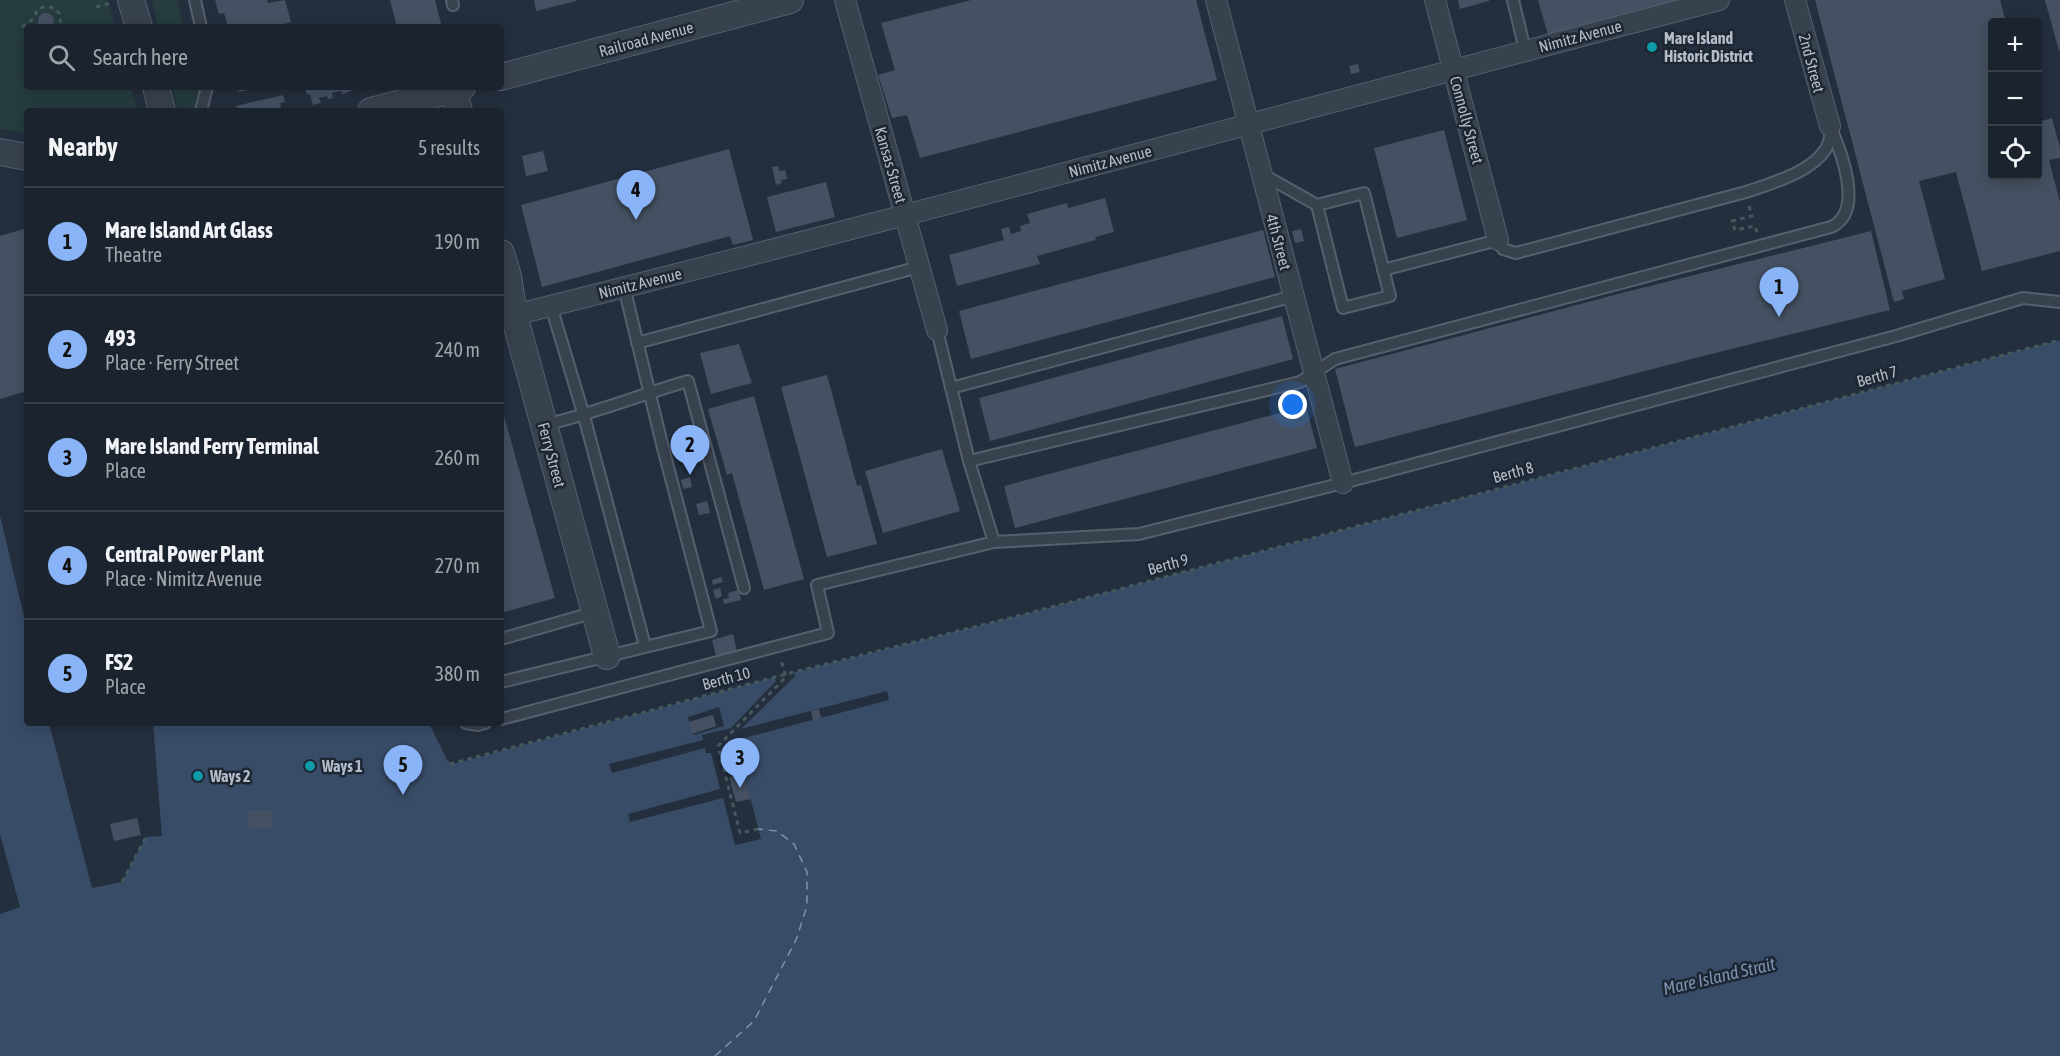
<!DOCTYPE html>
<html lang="en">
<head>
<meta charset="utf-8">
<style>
	:root { --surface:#1b232e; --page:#242b36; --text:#f1f3f6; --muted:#a0a4aa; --line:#39404a; --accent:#8ab4f8 }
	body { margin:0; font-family:"Asap Condensed",sans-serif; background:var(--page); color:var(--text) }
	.controls { position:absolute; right:18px; top:18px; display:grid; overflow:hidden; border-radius:6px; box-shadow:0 3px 15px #0003 }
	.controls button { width:54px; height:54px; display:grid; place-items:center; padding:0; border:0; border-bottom:2px solid var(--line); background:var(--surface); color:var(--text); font:30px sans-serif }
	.you { position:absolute; left:1293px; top:405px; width:21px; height:21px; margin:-15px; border:4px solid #fff; border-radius:50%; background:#1a73e8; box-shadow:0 0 0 9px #1a73e833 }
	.badge { display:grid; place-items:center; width:39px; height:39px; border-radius:50%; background:var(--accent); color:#111; font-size:20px; font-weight:700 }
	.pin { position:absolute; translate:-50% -50px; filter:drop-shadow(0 2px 3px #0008) }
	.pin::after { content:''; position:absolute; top:32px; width:21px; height:18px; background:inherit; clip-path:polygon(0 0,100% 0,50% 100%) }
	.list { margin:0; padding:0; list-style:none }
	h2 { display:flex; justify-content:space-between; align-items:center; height:78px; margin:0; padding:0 24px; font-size:26px }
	h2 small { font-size:20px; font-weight:400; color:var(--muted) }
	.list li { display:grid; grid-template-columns:39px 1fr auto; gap:18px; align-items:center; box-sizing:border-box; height:108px; padding:0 24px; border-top:2px solid var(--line) }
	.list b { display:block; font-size:22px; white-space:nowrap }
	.list p { margin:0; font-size:20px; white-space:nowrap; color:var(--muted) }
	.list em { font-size:20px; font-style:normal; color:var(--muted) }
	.icon { flex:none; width:33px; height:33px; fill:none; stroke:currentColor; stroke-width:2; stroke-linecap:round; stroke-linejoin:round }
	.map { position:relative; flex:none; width:2060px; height:1056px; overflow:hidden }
	.search { position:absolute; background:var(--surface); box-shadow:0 3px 15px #0003; left:24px; top:24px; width:480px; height:66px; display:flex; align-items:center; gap:15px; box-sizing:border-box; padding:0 21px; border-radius:6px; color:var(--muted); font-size:22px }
	.panel { position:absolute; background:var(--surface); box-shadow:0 3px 15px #0003; left:24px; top:108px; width:480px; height:618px; border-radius:6px }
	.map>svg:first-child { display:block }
</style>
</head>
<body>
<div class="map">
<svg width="2060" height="1056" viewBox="0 0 2060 1056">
	<rect width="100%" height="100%" fill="#242f3e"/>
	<path fill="#263c3f" d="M0 0H108L115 27H27V87H131L138 111H27V134L0 129Z
		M152 0H177L184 27H158Z
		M172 87H201V96L195 111H178Z"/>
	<path fill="#394c67" d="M2060 340V1056H0V914L20 907 0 834V516L27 629V723H49L92 888 122 882 146 837 162 836 153 723H429L447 760 453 764 776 677 1010 618Z"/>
	<path fill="#242f3e" d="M794 672 795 676 741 729 887 691 889 700 740 739 741 744 737 746 761 839 735 845 723 798 630 822 628 814 720 789 711 753H706L705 748 612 773 609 764 703 740 702 735 731 728 776 681 774 678Z
		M719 707 724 726 694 735 693 734 716 726 713 715 689 722 688 717Z"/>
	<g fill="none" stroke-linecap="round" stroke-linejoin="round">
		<path stroke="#7c92b1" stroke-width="1.5" stroke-dasharray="8 6" stroke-linecap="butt" d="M715 1056 754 1021 796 940 807 906V872L794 844 777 831 758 829"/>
	</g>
	<path fill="#455162" d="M215 0H267L268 3 285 0 291 22 273 27H228L224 13 219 14Z
		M390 0H435L442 27H397Z
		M534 0H576V1L536 11Z
		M971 0H1196L1217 80 920 158 907 115 892 118 878 75 895 70 881 23Z
		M1458 0H1489V1L1460 9Z
		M1538 0H1675V1L1548 35Z
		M1815 0H2000L2006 22H1992V176H2038V122L2052 118 2060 148V158L2049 160 2060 202V251L1982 271 1956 172 1919 181 1945 279 1902 291 1904 299 1894 302Z
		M2045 0H2060V51H2059Z
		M38 21a8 8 0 1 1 16 0a8 8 0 1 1-16 0Z
		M1358 64 1360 72 1351 74 1349 66Z
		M238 87H256V88L239 92Z
		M309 87H352L353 90 342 95 341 91 332 93 333 98 328 99 327 96 319 98 321 103 313 105 310 94 307 95 305 88Z
		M283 95 285 102 280 103 281 108 275 111H238L236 106Z
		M1444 130 1467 220 1397 238 1374 148Z
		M729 149 753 240 733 245 730 236 542 287 521 205Z
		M543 151 548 171 526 176 522 156Z
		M778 166 779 171 785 170 787 179 781 180 782 183 776 185 772 167Z
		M826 182 835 217 776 232 767 197Z
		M1105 198 1114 232 1095 237 1096 240 1037 256 1040 264 957 286 949 255 1004 240 1001 229 1009 227 1011 234 1021 231 1020 226 1030 223 1027 214 1067 203 1068 208Z
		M27 228V391L0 399V236Z
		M1301 229 1304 241 1295 243 1292 231Z
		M1263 230 1275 277 971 359 959 311Z
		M1871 231 1890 310 1691 359 1355 447 1335 369 1618 294Z
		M1282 316 1293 359 990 441 979 398Z
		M739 344 752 383 711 394 700 353Z
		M827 375 857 486 861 485 877 544 827 557 781 387Z
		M754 396 804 579 764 590 732 473 727 475 708 409Z
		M501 405 555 598 501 613Z
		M1306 406 1317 448 1015 528 1004 486Z
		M942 449 960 511 883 533 865 471Z
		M690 477 692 487 683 489 681 480Z
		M707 501 710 513 699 515 696 504Z
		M721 577 723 582 713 585 712 580Z
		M720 588 722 596 716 599 713 590Z
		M739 590 741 600 724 604 723 599 729 598 728 593Z
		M733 634 737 651 716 656 712 640Z
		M819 709 821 718 813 720 811 711Z
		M713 715 716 726 693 733 689 722Z
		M744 773 751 799 736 802 729 777Z
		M271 810 272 828 248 829 247 811Z
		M137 818 141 835 114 841 110 824Z"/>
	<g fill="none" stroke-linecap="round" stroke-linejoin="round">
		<defs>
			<path id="service" d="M195 0 201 27
				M452 0 453 5
				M1513 0 1525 50
				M201 111 207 87
				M1262 174 1317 205
				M1364 193 1390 296 1343 308 1317 205Z
				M1383 270 1498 240 1503 249 1516 253 1746 192C1773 183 1835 166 1830 129
				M551 306 584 416 645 646
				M937 330 969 461 994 542
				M637 343 919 267
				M951 388 1294 296
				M544 425C593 414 639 395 688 381L744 588
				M969 461 1300 382 1335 359 1831 227C1865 212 1841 151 1830 126
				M501 639 595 612
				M501 682 711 631 662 444 624 287
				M501 719 828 633 817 585 994 542 1139 534 1343 483 1896 336 2023 298 2060 302
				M466 723 478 725 485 723"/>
			<path id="minor" d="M845 0 937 330
				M1216 0 1343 483
				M1435 0 1498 240
				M1795 0 1830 126
				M501 316 514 315C916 215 1317 105 1719 0"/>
			<path id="tertiary" d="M131 0 139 27
				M501 77 790 0
				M156 87 162 111
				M453 89 459 111
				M371 111 462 87
				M0 152 27 157
				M501 253 508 276 514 315 607 656"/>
		</defs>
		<use href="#service" stroke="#565f6c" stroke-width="14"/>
		<use href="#minor" stroke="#565f6c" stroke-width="22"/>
		<use href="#tertiary" stroke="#565f6c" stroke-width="28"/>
		<path stroke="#44595c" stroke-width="3" stroke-dasharray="4.5 4.5" stroke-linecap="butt" d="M96 7 111 3
			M22 27 33 19 38 9C52 2 65 12 59 27
			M1749 206 1752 216 1732 221 1735 230 1755 226 1757 232
			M450 764 794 672 1010 618 2060 340
			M758 829 740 833 718 746 786 677 781 660
			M122 882 146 837"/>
		<use href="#service" stroke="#38414e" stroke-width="10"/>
		<use href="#minor" stroke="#38414e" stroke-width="20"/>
		<use href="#tertiary" stroke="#38414e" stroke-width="26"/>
	</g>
	<g fill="#0f9aa8" stroke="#1d2633" stroke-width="2">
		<circle cx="1652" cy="47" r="6"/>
		<circle cx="310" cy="766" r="6"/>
		<circle cx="198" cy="776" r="6"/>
	</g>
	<g text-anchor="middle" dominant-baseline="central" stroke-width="5" stroke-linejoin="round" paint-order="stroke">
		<g font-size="16" fill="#b4bcc9" stroke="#1d2633">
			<text transform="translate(1580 36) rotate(-15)">Nimitz Avenue</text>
			<text transform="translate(646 39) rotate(-15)">Railroad Avenue</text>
			<text transform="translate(1812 63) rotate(75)">2nd Street</text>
			<text transform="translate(1467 120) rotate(75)">Connolly Street</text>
			<text transform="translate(1110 161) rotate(-15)">Nimitz Avenue</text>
			<text transform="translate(891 165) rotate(74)">Kansas Street</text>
			<text transform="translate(1279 242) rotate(75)">4th Street</text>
			<text transform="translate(640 283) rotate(-14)">Nimitz Avenue</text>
			<text transform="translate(1877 376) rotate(-15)">Berth 7</text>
			<text transform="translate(552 455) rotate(75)">Ferry Street</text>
			<text transform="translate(1513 472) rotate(-15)">Berth 8</text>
			<text transform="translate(1168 564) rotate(-15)">Berth 9</text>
			<text transform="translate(726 678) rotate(-15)">Berth 10</text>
		</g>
		<g font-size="16" font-weight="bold" fill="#b4bcc9" stroke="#1d2633" text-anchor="start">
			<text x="1664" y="38">Mare Island<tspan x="1664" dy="18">Historic District</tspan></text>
			<text x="322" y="766">Ways 1</text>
			<text x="210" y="776">Ways 2</text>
		</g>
		<g font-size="18" font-style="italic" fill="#7c92b1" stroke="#1d2633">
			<text transform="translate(1719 976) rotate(-13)">Mare Island Strait</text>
		</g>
	</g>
</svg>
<div class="controls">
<button>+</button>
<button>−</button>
<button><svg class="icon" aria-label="locate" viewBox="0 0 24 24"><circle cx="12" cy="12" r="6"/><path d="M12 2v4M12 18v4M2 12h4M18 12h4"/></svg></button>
</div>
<div class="you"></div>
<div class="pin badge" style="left:1779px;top:317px">1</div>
<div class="pin badge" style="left:690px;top:475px">2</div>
<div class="pin badge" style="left:740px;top:788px">3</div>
<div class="pin badge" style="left:636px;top:220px">4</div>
<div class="pin badge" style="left:403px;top:795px">5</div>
<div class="search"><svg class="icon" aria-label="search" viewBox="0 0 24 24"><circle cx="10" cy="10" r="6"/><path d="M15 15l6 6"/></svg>Search here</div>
<section class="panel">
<h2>Nearby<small>5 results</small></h2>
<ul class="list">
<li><span class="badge">1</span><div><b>Mare Island Art Glass</b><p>Theatre</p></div><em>190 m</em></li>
<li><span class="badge">2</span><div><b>493</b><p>Place · Ferry Street</p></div><em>240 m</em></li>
<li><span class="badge">3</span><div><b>Mare Island Ferry Terminal</b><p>Place</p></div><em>260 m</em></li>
<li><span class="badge">4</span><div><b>Central Power Plant</b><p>Place · Nimitz Avenue</p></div><em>270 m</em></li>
<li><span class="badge">5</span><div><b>FS2</b><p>Place</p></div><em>380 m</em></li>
</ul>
</section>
</div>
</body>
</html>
